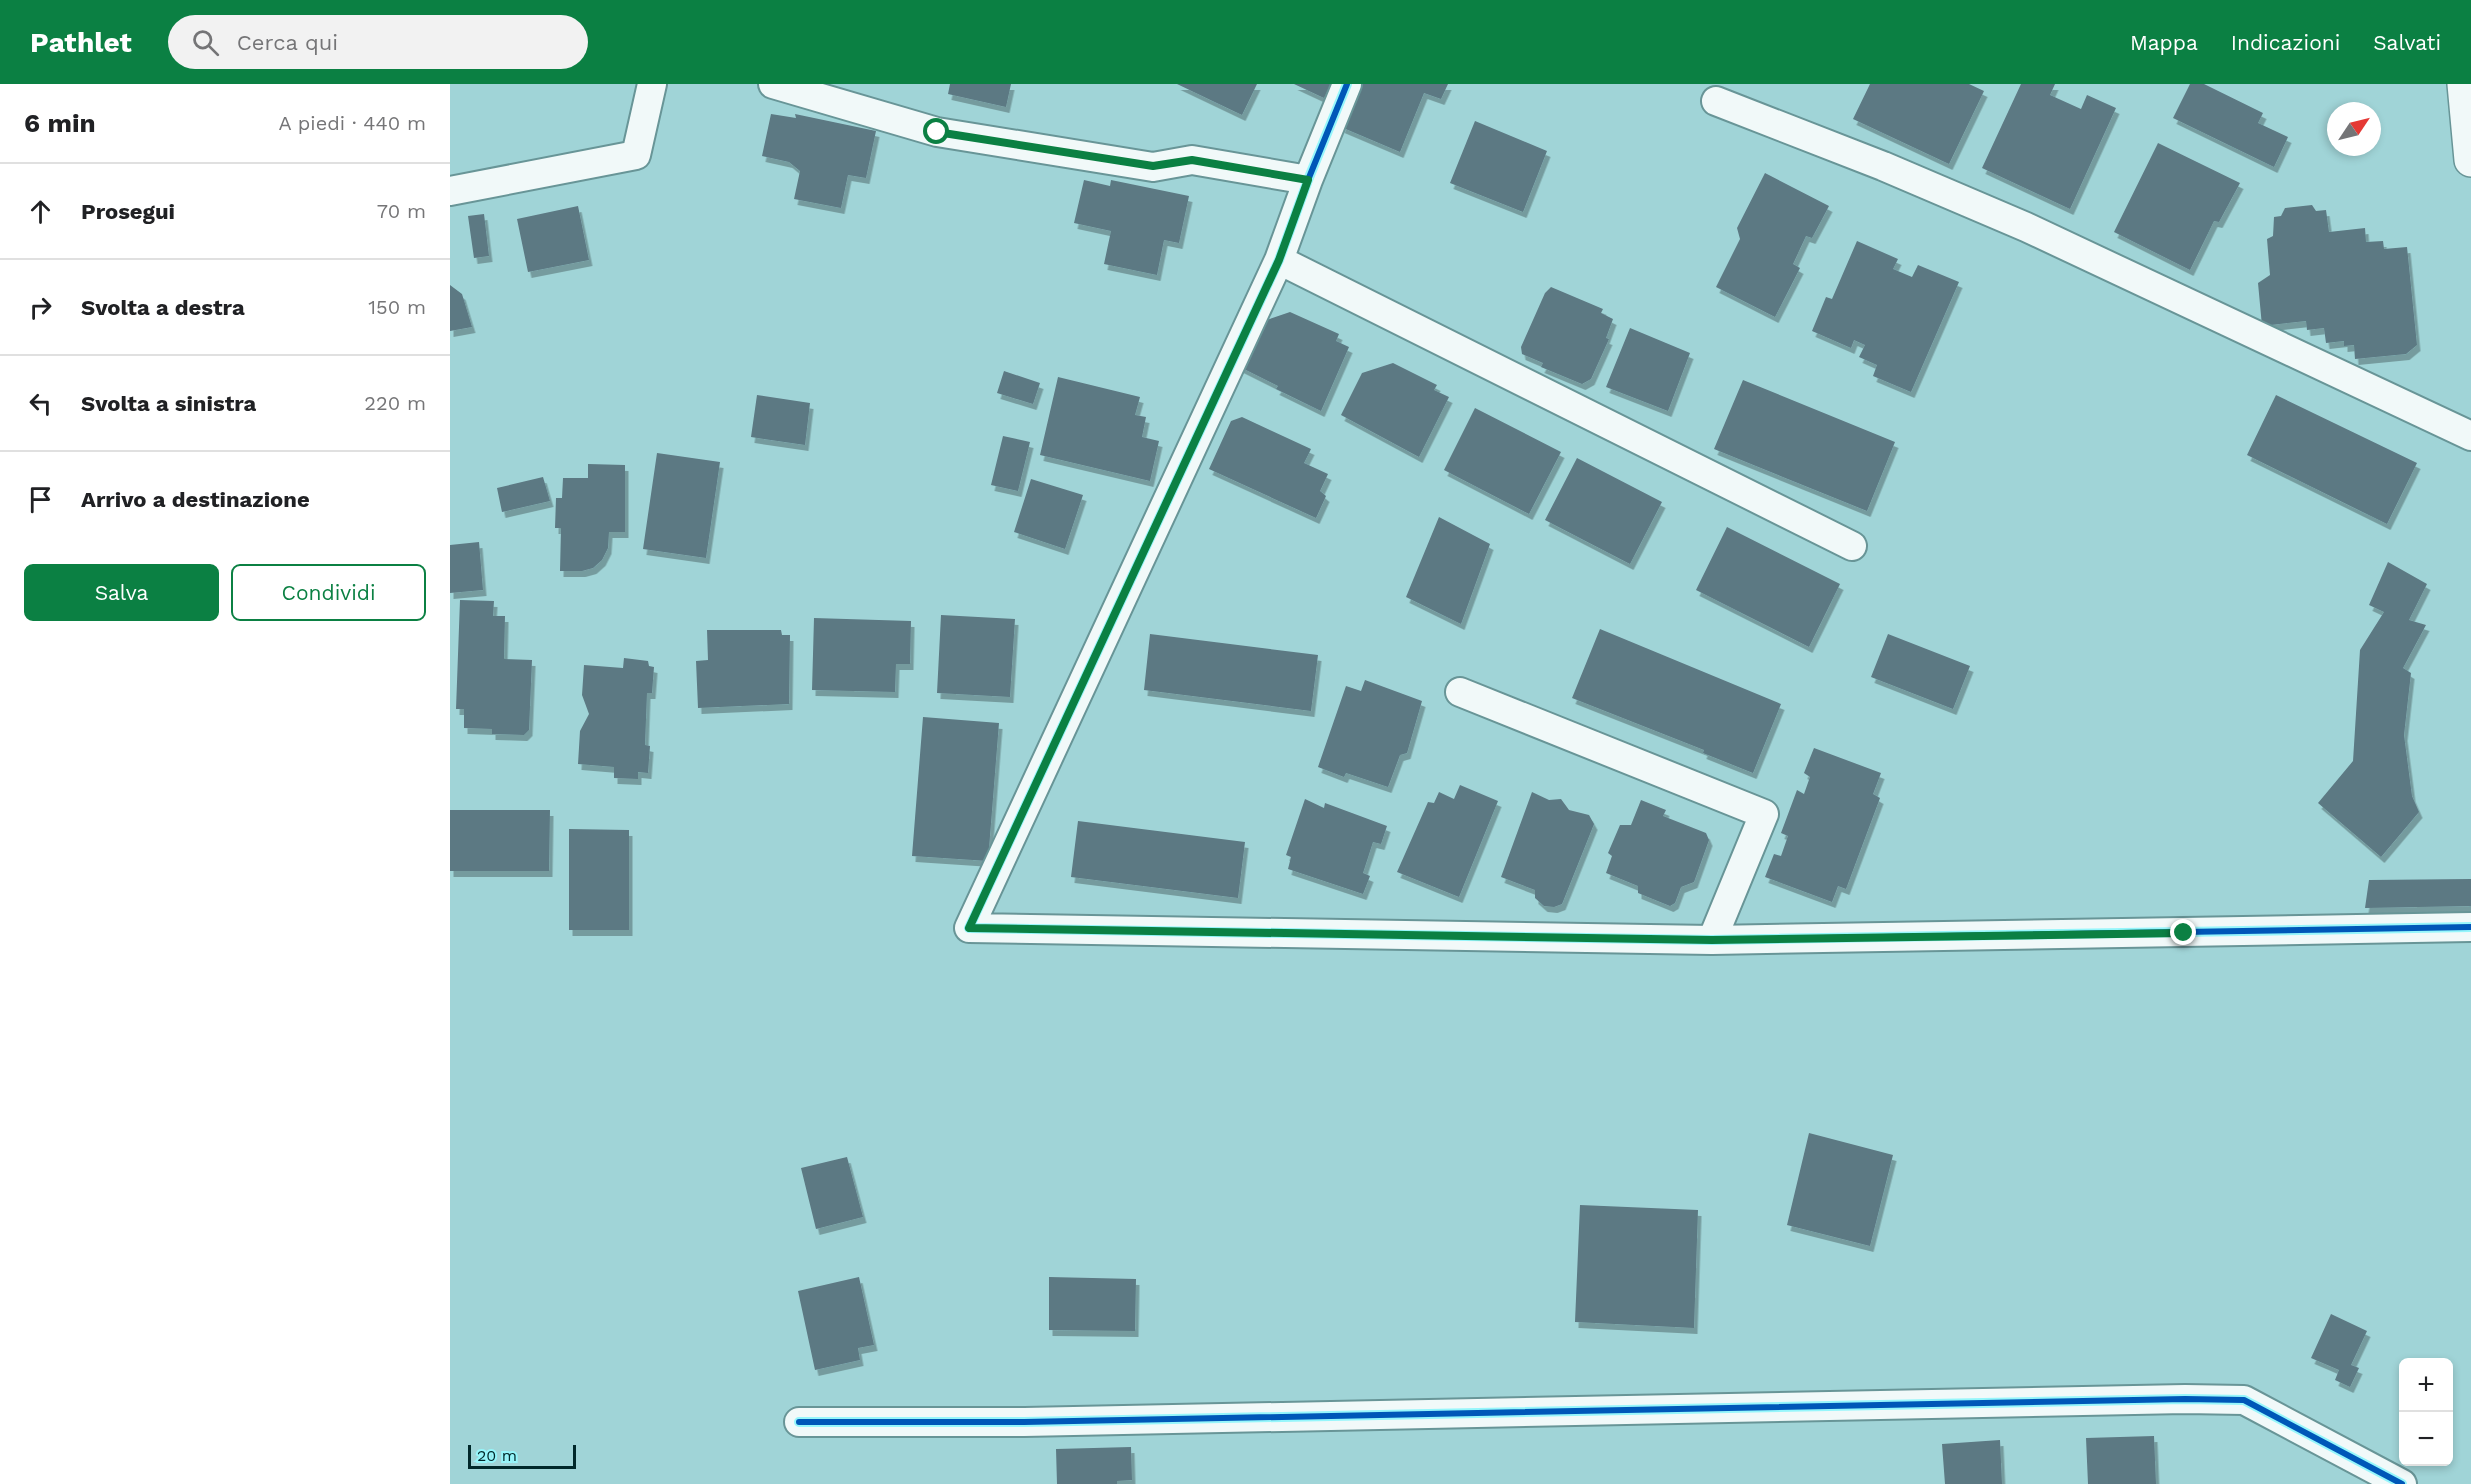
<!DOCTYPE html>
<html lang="it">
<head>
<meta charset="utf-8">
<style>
	:root { --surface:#fff; --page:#f2f2f2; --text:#202124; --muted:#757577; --line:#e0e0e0; --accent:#0b8043 }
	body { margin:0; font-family:"Work Sans",sans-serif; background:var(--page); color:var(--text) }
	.controls { position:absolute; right:18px; bottom:18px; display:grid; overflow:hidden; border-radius:9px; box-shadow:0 3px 9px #0003 }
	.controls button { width:54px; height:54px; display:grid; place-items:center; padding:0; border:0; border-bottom:2px solid var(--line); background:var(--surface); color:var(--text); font:30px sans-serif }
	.compass { position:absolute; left:1877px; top:18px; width:54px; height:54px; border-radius:50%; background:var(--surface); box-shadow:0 3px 9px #0003; rotate:55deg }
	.scale { position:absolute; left:18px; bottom:15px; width:108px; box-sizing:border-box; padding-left:6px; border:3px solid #00282a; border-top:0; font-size:16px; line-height:21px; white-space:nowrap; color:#00282a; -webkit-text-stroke:4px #96f6fb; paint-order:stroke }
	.stop { position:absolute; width:18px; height:18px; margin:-14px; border:4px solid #0b8043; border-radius:50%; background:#fff }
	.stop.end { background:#0b8043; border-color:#fff; box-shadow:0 2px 6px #0008 }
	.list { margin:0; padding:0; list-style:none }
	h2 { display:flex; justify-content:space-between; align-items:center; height:78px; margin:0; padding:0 24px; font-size:26px }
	h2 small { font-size:20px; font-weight:400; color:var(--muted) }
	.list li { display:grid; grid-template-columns:39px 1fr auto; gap:18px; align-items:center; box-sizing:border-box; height:96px; padding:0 24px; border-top:2px solid var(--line) }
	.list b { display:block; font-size:22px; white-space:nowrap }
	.list em { font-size:20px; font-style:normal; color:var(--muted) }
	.actions { display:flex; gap:12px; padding:18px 24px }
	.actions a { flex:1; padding:14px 0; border:2px solid var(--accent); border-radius:9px; text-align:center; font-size:21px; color:var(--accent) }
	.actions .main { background:var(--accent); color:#fff }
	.icon { flex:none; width:33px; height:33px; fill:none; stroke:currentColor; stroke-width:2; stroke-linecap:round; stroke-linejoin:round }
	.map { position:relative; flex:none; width:2021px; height:1400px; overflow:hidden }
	header { display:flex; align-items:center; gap:36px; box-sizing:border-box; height:84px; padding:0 30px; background:var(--accent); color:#fff }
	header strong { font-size:28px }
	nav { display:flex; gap:33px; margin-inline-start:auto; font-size:21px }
	.search { width:420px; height:54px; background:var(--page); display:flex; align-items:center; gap:15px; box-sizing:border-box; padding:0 21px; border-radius:33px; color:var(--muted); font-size:22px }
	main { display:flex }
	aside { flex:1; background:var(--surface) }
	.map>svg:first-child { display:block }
</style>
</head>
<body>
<header>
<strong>Pathlet</strong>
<div class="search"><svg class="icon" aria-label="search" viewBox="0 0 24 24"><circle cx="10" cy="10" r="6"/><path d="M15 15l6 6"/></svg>Cerca qui</div>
<nav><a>Mappa</a><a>Indicazioni</a><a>Salvati</a></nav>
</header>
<main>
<aside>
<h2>6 min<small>A piedi · 440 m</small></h2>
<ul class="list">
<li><svg class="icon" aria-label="ahead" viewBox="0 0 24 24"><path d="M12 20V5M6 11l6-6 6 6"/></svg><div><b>Prosegui</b></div><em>70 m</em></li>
<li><svg class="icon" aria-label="right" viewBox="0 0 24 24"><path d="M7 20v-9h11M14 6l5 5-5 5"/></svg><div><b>Svolta a destra</b></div><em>150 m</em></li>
<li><svg class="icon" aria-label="left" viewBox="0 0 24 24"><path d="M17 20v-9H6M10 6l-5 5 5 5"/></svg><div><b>Svolta a sinistra</b></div><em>220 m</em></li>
<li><svg class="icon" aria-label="arrive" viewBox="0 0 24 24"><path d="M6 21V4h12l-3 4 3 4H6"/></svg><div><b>Arrivo a destinazione</b></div></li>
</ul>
<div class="actions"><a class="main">Salva</a><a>Condividi</a></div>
</aside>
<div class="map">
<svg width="2021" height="1400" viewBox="0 0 2021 1400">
	<defs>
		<filter id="shadow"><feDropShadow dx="3.5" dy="6" stdDeviation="0" flood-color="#0004"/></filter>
	</defs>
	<rect width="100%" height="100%" fill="#a0d4d7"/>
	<path fill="#5c7983" filter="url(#shadow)" d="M500 0H561L556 23 498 10Z
		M727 0H807L792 31Z
		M844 0H881L874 14Z
		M908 0H998L991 15 974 9 950 68 891 43Z
		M1420 0H1519L1534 7 1499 80 1403 35Z
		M1571 0H1605L1600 11 1631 25 1637 11 1666 24 1620 125 1532 84Z
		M1740 0H1754L1813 29 1808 39 1838 53 1824 83 1723 34Z
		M321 30 346 34 345 30 426 47 416 94 398 91 391 124 344 115 350 87 339 78 312 72Z
		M1025 37 1097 67 1073 128 1000 99Z
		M1708 59 1790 99 1769 138 1764 137 1740 186 1664 148Z
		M1315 89 1379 122 1362 154 1356 152 1343 180 1350 184 1325 233 1266 203 1290 155 1287 144Z
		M634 96 660 102 661 96 739 112 729 159 714 156 707 191 654 180 661 147 624 139Z
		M1862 121 1866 127 1876 126 1879 148 1915 144 1916 158 1933 157 1934 165 1957 163 1967 261 1956 270 1905 275 1904 261 1894 262V257L1876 259 1874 244 1857 246 1856 237 1812 242 1808 199 1820 191 1817 155 1823 152 1824 133 1831 132 1835 124Z
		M128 122 139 176 78 188 67 135Z
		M34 130 39 172 24 174 18 132Z
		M1407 157 1448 175 1443 185 1462 193 1468 181 1509 198 1461 308 1423 292 1427 281 1409 273 1415 261 1404 256 1401 264 1362 247 1376 213 1382 215Z
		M0 201 12 210 22 243 0 247Z
		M1101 203 1153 225 1151 229 1163 235 1156 254 1159 255 1141 295 1132 300 1091 283 1093 279 1072 270 1071 263 1095 209Z
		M840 228 889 250 886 257 899 263 871 327 826 305 828 302 788 282 808 239Z
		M1180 244 1240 269 1218 327 1156 303Z
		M943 279 987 301 984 306 999 313 969 373 891 331 912 289Z
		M554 287 590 299 583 320 547 309Z
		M608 293 690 313 685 331 696 333 692 353 709 357 700 397 590 371Z
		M1293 296 1445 358 1417 427 1264 365Z
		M307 311 360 319 355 361 301 353Z
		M1826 311 1967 379 1937 440 1797 371Z
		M1025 324 1111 368 1079 430 994 386Z
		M792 333 861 365 854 379 878 390 870 407 876 412 866 434 759 385 781 337Z
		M553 352 580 358 568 407 541 401Z
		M207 369 270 378 256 474 193 465Z
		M1127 374 1212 418 1180 480 1095 436Z
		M138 380 175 381V448H159L158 464 152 476 143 484 132 487H110L111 444H105L106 414H112L113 394H138Z
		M93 393 100 417 52 428 47 404Z
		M581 395 633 411 615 465 564 448Z
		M989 433 1040 460 1011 540 956 513Z
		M1277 443 1390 500 1359 563 1246 506Z
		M29 458 33 506 0 509V461Z
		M1938 478 1977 500 1959 536 1976 541 1953 584 1961 589 1954 651 1962 712 1969 728 1931 773 1868 719 1903 677 1910 566 1934 528 1919 521Z
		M10 516 44 517 43 532H55L54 575 82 576 79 646 74 651 42 650V645L14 644V625H6Z
		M491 531 565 535 560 613 487 609Z
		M364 534 461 537 460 580H446L445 608 362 606Z
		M1150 545 1331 620 1303 689 1253 669 1254 666 1122 614Z
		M257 546H331L332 551H340L339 620 248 624 246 577 258 576Z
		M700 550 868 571 861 627 694 606Z
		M1438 550 1520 582 1503 625 1421 593Z
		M174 574 198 577 199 582 204 583 202 609H197L195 661 200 662 198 689 188 688V695L164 694V683L128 680 130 647 139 630 132 611 134 581 173 584Z
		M915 596 972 617 957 669 950 671 938 703 896 689 894 693 868 683 896 602 911 607Z
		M473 633 549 639 538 777 462 772Z
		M1364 664 1431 689 1423 710 1430 714 1396 805 1388 802 1382 818 1315 793 1324 770 1331 772 1338 752 1331 749 1347 706 1354 710 1360 693 1354 689Z
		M1010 701 1048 717 1009 813 947 788 978 718 984 719 989 708 1004 715Z
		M1082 708 1099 716 1111 715 1119 726 1139 731 1144 740 1112 820 1104 823 1094 822 1085 814V806L1051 793Z
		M855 715 874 724 875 719 937 742 931 760 923 758 913 789 920 792 913 810 838 785 841 773 836 771Z
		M1191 716 1216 726 1213 732 1256 749 1259 756 1244 798 1231 803 1225 819 1220 822 1188 809V802L1156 789 1162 772 1158 769 1170 741H1181Z
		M0 726H100L99 787H0Z
		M628 737 795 758 788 814 621 793Z
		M119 745 179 746V846H119Z
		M2021 795V822L1915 824 1919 796Z
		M1359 1049 1443 1071 1420 1162 1337 1141Z
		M397 1073 413 1133 366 1145 351 1084Z
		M1130 1121 1248 1126 1244 1244 1125 1238Z
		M409 1193 424 1261 408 1264 410 1276 365 1286 348 1207Z
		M599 1193 686 1195 685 1247 599 1246Z
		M1881 1230 1917 1247 1901 1281 1909 1284 1900 1303 1885 1296 1889 1286 1861 1274Z
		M1704 1352 1706 1400H1638L1636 1354Z
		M1550 1356 1552 1400H1495L1492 1360Z
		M681 1363 682 1396 667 1397V1400H607L606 1365Z"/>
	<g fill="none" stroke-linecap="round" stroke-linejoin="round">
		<defs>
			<path id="street" d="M323 0 487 48 703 83 742 76 858 96
				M897 0 858 96 829 176 519 844 1262 856 2021 843
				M1266 17 1433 82 1576 143 2021 352
				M0 107 186 71 202 0
				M829 176 1402 462
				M1010 608 1314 730 1262 856
				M349 1338H574L1735 1315 1794 1316 1952 1400"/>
			<path id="secondary" d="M2014 0 2021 76"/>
		</defs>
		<use href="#street" stroke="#689597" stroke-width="32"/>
		<use href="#secondary" stroke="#689597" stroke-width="36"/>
		<use href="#street" stroke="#f1f9f9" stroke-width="28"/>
		<use href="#secondary" stroke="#f1f9f9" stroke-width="33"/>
		<defs>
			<path id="cycleway" d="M897 0 858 96 829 176 519 844 1262 856 2021 843
				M349 1338H574L1735 1315 1794 1316 1952 1400"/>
		</defs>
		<use href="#cycleway" stroke="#96f6fb" stroke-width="10"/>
		<use href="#cycleway" stroke="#0057b8" stroke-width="6"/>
	</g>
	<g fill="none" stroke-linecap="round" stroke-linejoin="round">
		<path stroke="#0b8043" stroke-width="8" d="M487 48 703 82 742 76 858 96 829 176 519 844 1262 856 1734 849"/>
	</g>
</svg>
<div class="controls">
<button>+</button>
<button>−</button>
</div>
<svg class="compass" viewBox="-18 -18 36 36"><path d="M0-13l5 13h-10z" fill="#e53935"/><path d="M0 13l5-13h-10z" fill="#757577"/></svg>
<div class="scale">20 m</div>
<div class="stop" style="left:487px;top:48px"></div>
<div class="stop end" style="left:1734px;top:849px"></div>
</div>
</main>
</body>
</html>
